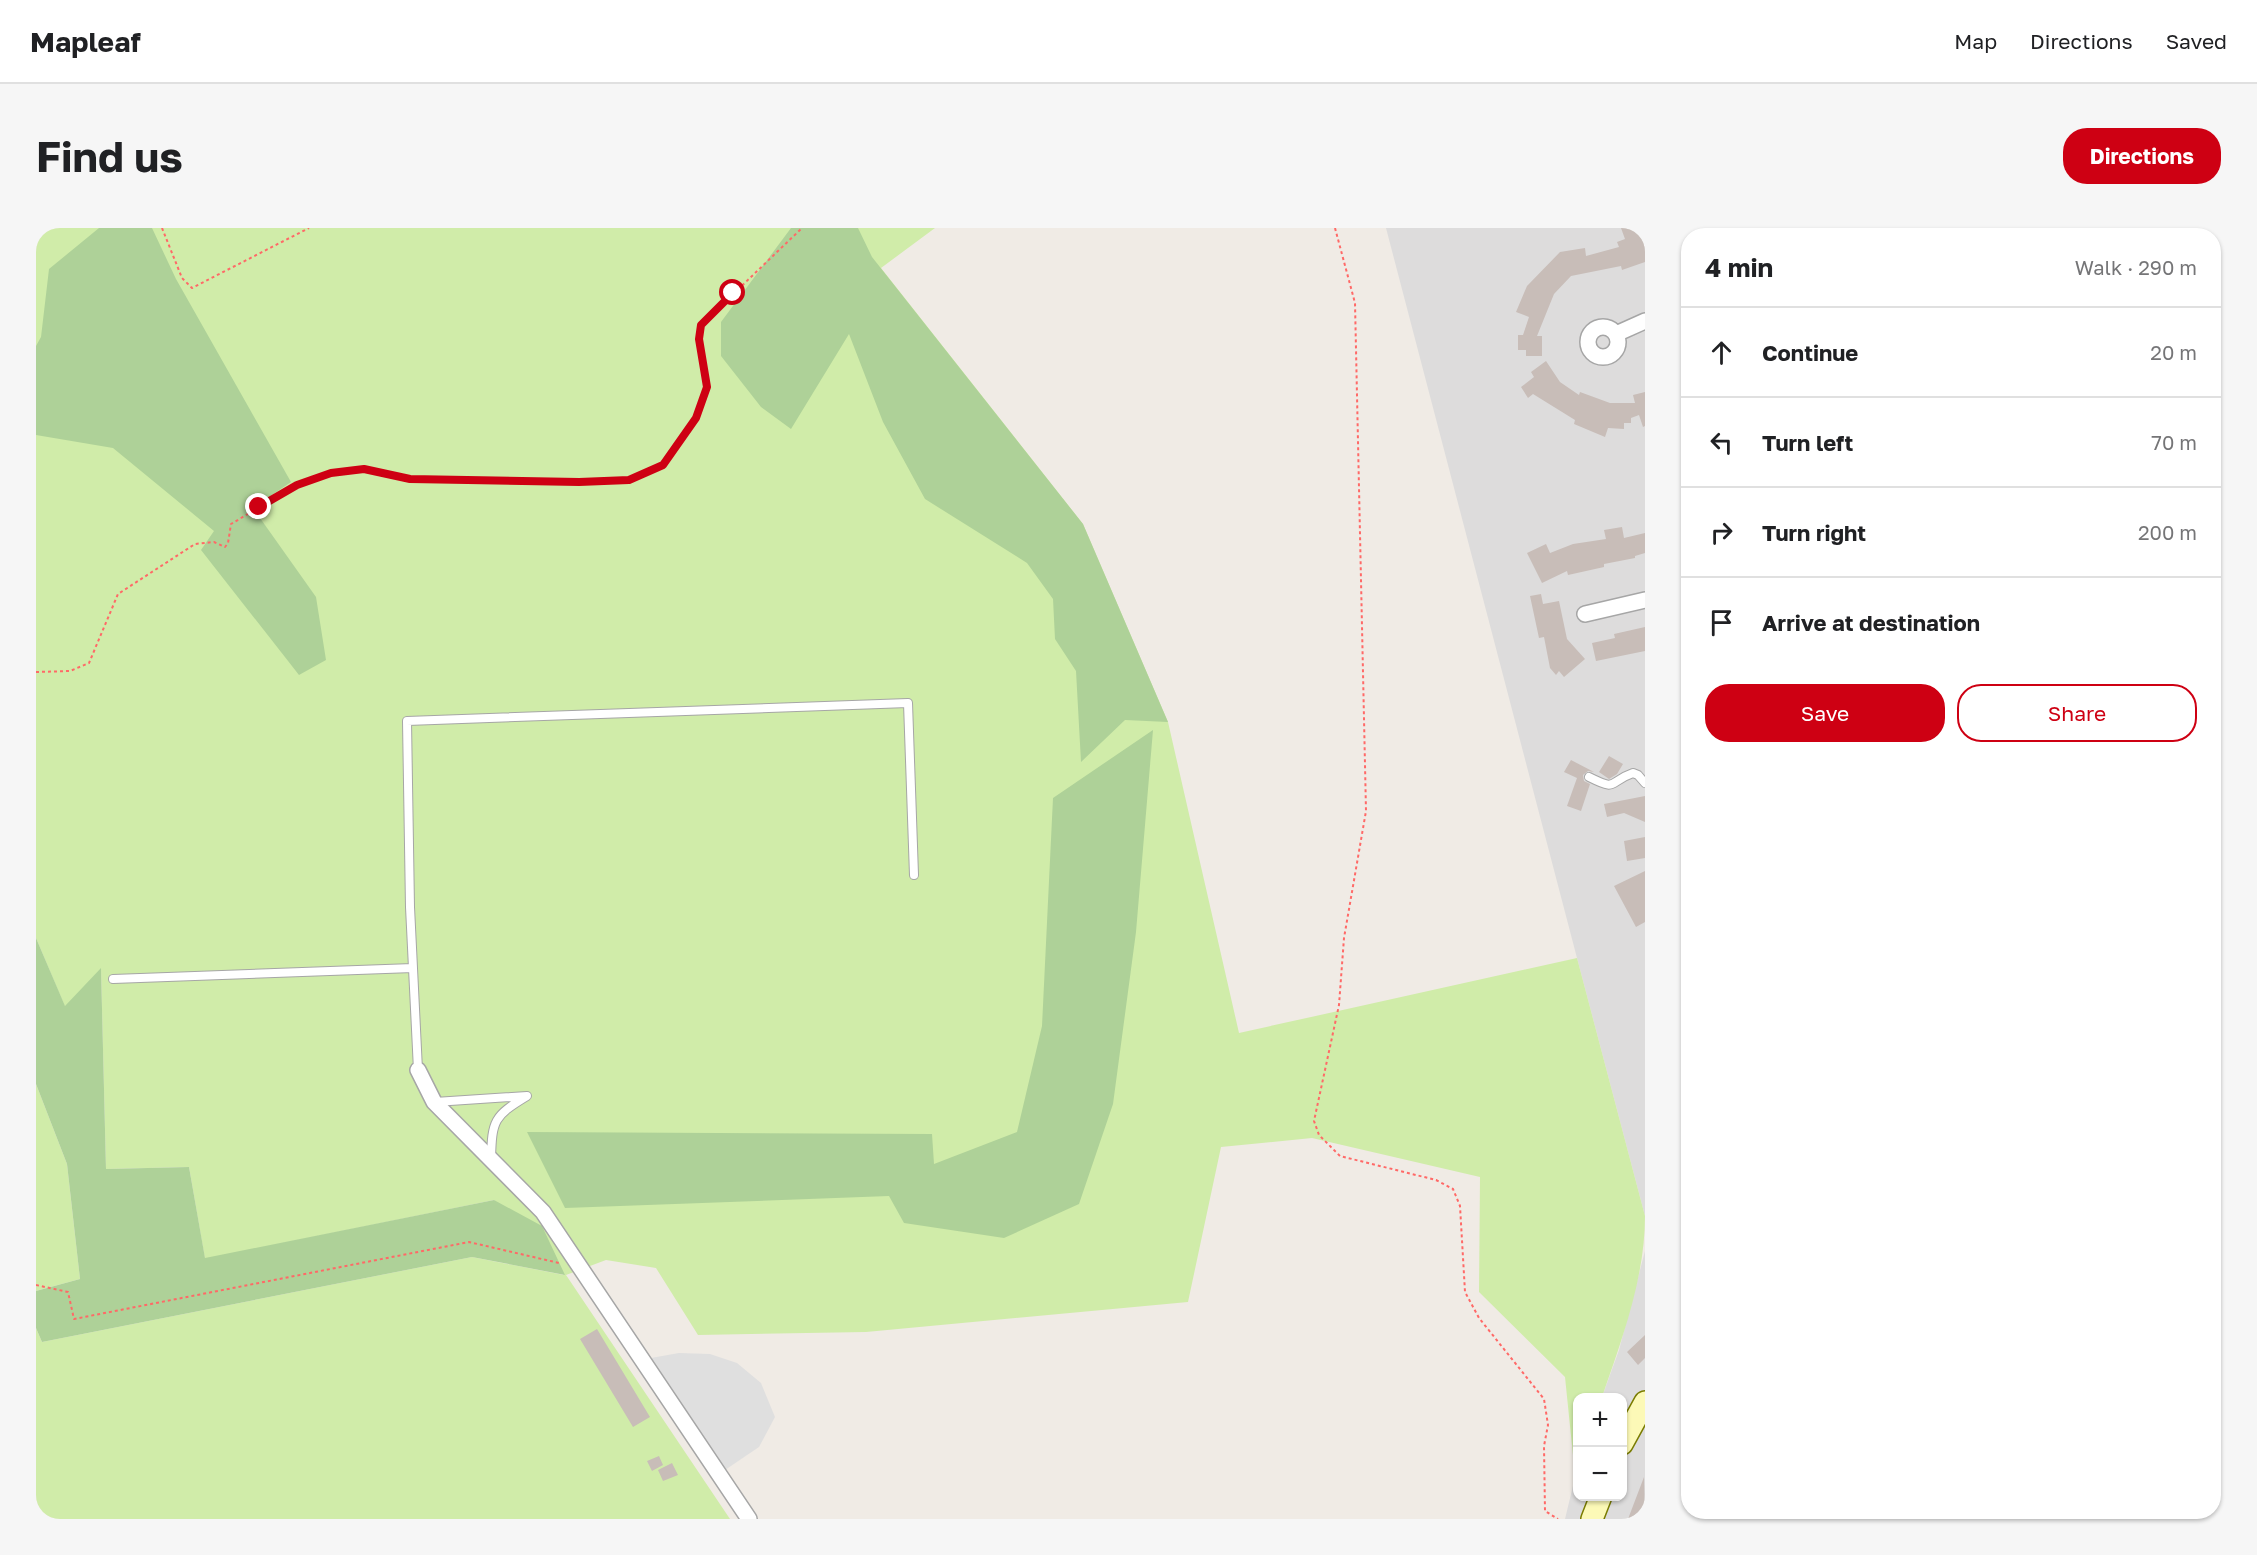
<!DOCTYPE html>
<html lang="en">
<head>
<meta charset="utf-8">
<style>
	:root { --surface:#fff; --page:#f6f6f6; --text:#202124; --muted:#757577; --line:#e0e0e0; --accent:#ce0013 }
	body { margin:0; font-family:"Golos Text",sans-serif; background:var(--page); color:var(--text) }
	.controls { position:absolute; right:18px; bottom:18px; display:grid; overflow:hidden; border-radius:12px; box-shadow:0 2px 4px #0004 }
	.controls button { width:54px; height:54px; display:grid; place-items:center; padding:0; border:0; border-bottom:2px solid var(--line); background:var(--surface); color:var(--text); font:30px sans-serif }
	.stop { position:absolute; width:18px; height:18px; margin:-14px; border:4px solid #ce0013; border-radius:50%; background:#fff }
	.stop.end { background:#ce0013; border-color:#fff; box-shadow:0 2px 6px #0008 }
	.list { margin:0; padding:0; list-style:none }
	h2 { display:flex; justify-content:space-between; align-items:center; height:78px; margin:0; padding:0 24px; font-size:26px }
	h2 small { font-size:20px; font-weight:400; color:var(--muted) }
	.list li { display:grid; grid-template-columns:39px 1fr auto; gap:18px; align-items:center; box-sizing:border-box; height:90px; padding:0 24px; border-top:2px solid var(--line) }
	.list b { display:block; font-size:22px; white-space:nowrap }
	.list em { font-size:20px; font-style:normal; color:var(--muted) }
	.actions { display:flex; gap:12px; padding:18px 24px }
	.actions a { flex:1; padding:14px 0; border:2px solid var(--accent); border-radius:24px; text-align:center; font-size:21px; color:var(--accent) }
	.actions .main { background:var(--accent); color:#fff }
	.icon { flex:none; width:33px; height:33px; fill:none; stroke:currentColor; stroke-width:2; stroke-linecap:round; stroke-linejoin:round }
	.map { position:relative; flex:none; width:1609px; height:1291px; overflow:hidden; border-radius:24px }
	header { display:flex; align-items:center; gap:36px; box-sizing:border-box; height:84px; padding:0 30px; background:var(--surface); border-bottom:2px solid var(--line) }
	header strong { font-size:28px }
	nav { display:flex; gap:33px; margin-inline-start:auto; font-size:21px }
	.intro { display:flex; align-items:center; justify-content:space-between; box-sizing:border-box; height:144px; padding:0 36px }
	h1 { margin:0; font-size:42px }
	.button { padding:15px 27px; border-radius:24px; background:var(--accent); color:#fff; font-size:21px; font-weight:700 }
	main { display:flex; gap:36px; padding:0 36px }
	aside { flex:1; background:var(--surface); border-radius:24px; box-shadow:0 2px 4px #0004 }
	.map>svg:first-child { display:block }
</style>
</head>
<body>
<header>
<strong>Mapleaf</strong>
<nav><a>Map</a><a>Directions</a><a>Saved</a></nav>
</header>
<div class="intro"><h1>Find us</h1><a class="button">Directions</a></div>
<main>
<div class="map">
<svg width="1609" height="1291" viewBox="0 0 1609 1291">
	<rect width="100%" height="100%" fill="#f0ebe5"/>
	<path fill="#dddcdc" d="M1350 0H1609V988L1541 730Z
		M1609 1023V1291H1529L1541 1241 1542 1268H1586V1170L1566 1169 1583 1122Z"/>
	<path fill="#d0eca9" d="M0 0H899L845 40 1047 296 1132 494 1203 805 1541 730 1609 988C1609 1050 1586 1111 1566 1169L1542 1170 1539 1247 1529 1149 1443 1064 1444 949 1276 910 1185 919 1152 1074 830 1104 662 1107 620 1040 570 1032 530 1047 694 1291H0V1100L6 1114 436 1029 528 1047 458 972 169 1031 153 939 70 941 65 741 29 779 0 710Z
		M0 856 31 936 44 1051 0 1063Z"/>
	<path fill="#aed198" d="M63 0H116L140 51 255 254 217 280 280 369 290 432 263 447 165 322 178 303 77 220 0 207V118L5 109 13 41Z
		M755 0H822L836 29 1047 296 1132 494 1089 492 1045 534 1040 443 1019 411 1017 371 991 335 889 271 847 194 813 106 755 201 725 179 685 128V94Z
		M1117 502 1100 704 1077 876 1043 976 968 1010 868 995 853 968 529 980 491 904 896 906 898 936 981 904 1006 798 1017 570Z
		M0 710 29 778 65 740 70 941 153 939 169 1030 458 972 506 998 529 1047 436 1029 6 1114 0 1100V1063L44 1051 31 936 0 856Z"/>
	<path fill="#dfdfdf" d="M643 1125 674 1126 701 1135 725 1155 739 1189 723 1219 689 1242 615 1130Z"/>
	<path fill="#c8bdb8" d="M1585 0H1609V34L1586 42 1585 38 1535 48 1518 66 1501 108H1506V128H1490V122H1482V107H1487L1493 89 1480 84 1491 58 1524 24 1549 20 1550 28 1583 19 1581 14 1589 11Z
		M1510 133 1524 154 1543 167 1544 164 1574 175H1599L1597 167 1609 164V198L1607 199 1603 187 1595 190V195H1588V201L1572 200 1569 209 1538 196 1539 192 1497 166 1492 170 1485 159 1498 149 1495 144Z
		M1586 299 1588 310 1609 305V325L1599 328V330L1568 336V339L1532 347 1531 343 1506 355 1491 325 1510 316 1514 325 1537 316 1570 311 1568 302Z
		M1505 366 1507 376 1523 373 1531 411 1549 431 1528 449 1523 443 1520 447 1514 440 1508 409 1503 410 1494 368Z
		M1609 399V423L1560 433 1556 415 1579 410 1578 406Z
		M1573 528 1587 536 1581 546 1573 551 1563 544Z
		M1535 532 1558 544 1552 543 1547 547 1548 553 1554 556 1545 583 1531 578 1541 550 1528 544Z
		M1609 568V594L1588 585 1571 589 1568 576Z
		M1609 609V630L1591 633 1588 613Z
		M1609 643V694L1600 699 1578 658Z
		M561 1101 614 1189 597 1199 544 1111Z
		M1609 1107V1130L1602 1137 1591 1124Z
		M623 1228 627 1237 616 1243 611 1233Z
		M636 1235 642 1247 627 1253 622 1242Z
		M1608 1249 1609 1291H1592Z"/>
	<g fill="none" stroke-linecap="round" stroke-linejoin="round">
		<defs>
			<path id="lane" d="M1553 549C1583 564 1571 554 1597 545L1602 547 1609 555
				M77 751 377 740
				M382 842 374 679 371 493 872 475 878 647
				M399 874 491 868C458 888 456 892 455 931"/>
			<path id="street" d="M1552 114a15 15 0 1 1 30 0a15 15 0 1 1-30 0Z
				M1580 106 1609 93
				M1549 386 1609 372
				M382 842 398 874 507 984 713 1291"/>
			<path id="secondary" d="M1586 1216 1609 1174
				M1556 1291 1565 1268"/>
		</defs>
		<use href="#lane" stroke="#a6a6a6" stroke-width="10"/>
		<use href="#street" stroke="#a6a6a6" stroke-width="18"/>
		<use href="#secondary" stroke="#7a7c00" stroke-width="24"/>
		<path stroke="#ff6967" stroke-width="2" stroke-dasharray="3 3" stroke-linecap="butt" d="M126 0 146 50 156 60 273 0
			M1299 0 1319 75 1330 583 1308 710 1303 777 1278 893 1283 907 1304 928 1400 952 1417 961 1424 978 1429 1064 1443 1090 1508 1171 1512 1197 1508 1218 1509 1283 1522 1291
			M0 444 34 443 53 435 82 366 159 316 178 314 189 319 192 315 195 296 261 257 295 245 328 241 373 251 593 252 627 237 660 190 671 159 663 111 665 97 766 0
			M0 1057 32 1064 38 1091 433 1014 523 1035"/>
		<use href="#lane" stroke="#fff" stroke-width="8"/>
		<use href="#street" stroke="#fff" stroke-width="15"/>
		<use href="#secondary" stroke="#fcf9b7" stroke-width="21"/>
	</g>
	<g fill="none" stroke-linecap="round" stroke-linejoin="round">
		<path stroke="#ce0013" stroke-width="8" d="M223 279 261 257 295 245 328 241 374 251 543 254 593 252 627 237 660 190 671 159 663 111 665 97 697 65"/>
	</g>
</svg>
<div class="controls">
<button>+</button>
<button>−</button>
</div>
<div class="stop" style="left:697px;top:65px"></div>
<div class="stop end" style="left:223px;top:279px"></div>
</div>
<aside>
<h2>4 min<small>Walk · 290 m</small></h2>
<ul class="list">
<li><svg class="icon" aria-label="ahead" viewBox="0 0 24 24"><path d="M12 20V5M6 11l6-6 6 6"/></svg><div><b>Continue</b></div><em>20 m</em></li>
<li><svg class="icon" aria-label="left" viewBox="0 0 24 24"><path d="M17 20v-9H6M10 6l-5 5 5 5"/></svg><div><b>Turn left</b></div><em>70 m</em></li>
<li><svg class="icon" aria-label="right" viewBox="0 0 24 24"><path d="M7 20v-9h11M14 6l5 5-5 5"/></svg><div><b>Turn right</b></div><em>200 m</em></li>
<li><svg class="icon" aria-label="arrive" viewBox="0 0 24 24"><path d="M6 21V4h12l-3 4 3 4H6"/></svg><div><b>Arrive at destination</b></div></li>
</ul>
<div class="actions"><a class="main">Save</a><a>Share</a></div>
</aside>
</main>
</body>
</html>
